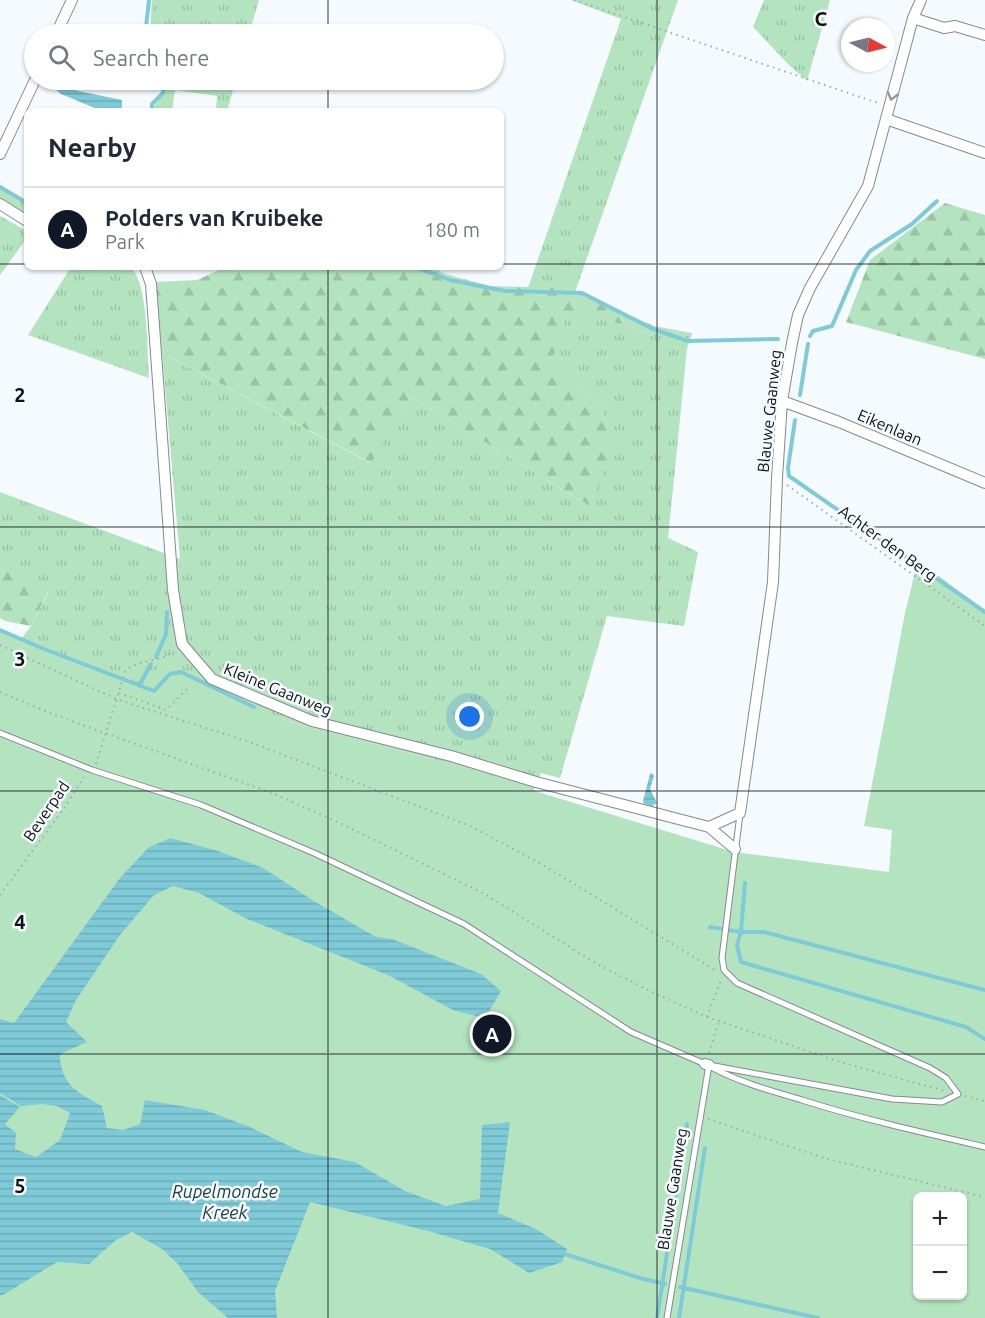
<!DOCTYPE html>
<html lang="en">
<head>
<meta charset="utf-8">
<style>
	:root { --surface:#fff; --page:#f2f2f3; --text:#1f2937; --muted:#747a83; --line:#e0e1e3; --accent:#111827 }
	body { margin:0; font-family:Ubuntu,sans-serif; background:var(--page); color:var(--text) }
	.controls { position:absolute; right:18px; bottom:18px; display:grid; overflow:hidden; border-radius:9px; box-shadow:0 2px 4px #0004 }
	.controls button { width:54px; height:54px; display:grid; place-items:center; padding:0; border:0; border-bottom:2px solid var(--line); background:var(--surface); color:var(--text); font:30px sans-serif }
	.compass { position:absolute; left:841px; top:18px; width:54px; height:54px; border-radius:50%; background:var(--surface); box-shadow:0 2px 4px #0004; rotate:97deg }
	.you { position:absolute; left:470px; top:717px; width:21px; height:21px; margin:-15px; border:4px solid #fff; border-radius:50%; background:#1a73e8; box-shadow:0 0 0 9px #1a73e833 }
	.badge { display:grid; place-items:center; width:39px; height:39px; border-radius:50%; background:var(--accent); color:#fff; font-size:20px; font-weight:700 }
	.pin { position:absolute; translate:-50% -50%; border:3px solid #fff; box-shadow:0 2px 6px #0006 }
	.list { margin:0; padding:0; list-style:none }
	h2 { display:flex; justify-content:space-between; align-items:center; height:78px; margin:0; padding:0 24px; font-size:26px }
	h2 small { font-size:20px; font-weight:400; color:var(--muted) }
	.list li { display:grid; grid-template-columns:39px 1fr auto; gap:18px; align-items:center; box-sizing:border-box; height:84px; padding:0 24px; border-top:2px solid var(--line) }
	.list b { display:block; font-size:22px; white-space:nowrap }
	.list p { margin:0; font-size:20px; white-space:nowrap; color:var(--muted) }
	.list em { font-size:20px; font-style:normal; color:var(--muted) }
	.icon { flex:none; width:33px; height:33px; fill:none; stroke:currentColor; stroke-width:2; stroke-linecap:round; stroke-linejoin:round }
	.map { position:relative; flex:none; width:985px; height:1318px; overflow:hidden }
	.search { position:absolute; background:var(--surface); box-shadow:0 2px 4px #0004; left:24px; top:24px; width:480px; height:66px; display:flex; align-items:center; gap:15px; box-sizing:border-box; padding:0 21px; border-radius:33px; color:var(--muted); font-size:22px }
	.panel { position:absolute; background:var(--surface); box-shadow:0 2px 4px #0004; left:24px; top:108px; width:480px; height:162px; border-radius:9px }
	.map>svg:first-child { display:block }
</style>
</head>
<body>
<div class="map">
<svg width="985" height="1318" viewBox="0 0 985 1318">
	<defs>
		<pattern id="grass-tufts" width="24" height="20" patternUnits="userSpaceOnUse" patternTransform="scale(1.5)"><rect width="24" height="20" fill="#b4e4bf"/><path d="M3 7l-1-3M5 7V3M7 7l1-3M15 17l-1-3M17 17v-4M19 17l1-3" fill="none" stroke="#9ac3a3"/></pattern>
		<pattern id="forest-firs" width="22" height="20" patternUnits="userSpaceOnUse" patternTransform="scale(1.5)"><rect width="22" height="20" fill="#b4e4bf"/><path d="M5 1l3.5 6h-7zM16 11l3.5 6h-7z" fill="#9ac3a3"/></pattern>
		<pattern id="water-rules" width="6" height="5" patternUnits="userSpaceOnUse" patternTransform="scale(1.5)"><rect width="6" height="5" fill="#7ecbd7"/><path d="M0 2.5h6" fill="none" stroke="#6cadb8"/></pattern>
	</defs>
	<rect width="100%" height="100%" fill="#f5fafe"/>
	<path fill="url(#grass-tufts)" d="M152 0H259L249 34H150Z
		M571 0H678L575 292 565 288H528L621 19Z
		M764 0H830L807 81 789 65 753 27Z
		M170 80H236L227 111H216L217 96 175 90 172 111H153C155 99 167 92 170 80Z
		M0 186 27 201V214L0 198Z
		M0 216 27 231V238L0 275Z
		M71 267H130C149 282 147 353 149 378L28 335Z
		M568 310 630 326 653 336 654 326 692 333 687 349 668 538 698 552 684 626 607 616 560 778 541 773 533 792 414 754 284 720 254 707 230 724 14 648 31 626 49 591 0 569V492L180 559 162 353 370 463 411 397 593 508 601 404 549 366Z"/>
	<path fill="url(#forest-firs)" d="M945 203 985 215V359L846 322 870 260Z
		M225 267H431L445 274 490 286 565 288 654 326 653 336 630 326 568 311 550 366 601 404 612 444 593 508 411 397 371 463 162 353 154 282 197 280Z
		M0 569 49 590 31 626 5 621 0 618Z"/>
	<path fill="#b4e4bf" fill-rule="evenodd" d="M918 560 985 611V1318H0V630L44 649 154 691 170 674 181 672 284 720 414 754 734 852 889 872 892 830 864 826 905 613ZM918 1196H962V1296H918Z"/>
	<path fill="url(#water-rules)" d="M59 82 78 91 122 100V107L118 111H102L61 94 55 89Z
		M652 773 654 776 650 789 657 803 652 806 644 804 643 801 650 774Z
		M170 838 218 851 263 868 317 903 376 937 392 939 481 974 501 991 485 1018 455 1011 388 975 247 919 199 893 173 886 154 895 120 935 76 1000 66 1022 87 1042 60 1054C60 1084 78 1093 102 1106L107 1128 123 1130 140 1124 145 1100 205 1110 250 1127 302 1152 355 1162 405 1191 446 1206 480 1199 482 1125 510 1122 498 1213 536 1229 567 1249 562 1262 529 1273 490 1249 428 1231 310 1202 275 1291 277 1318H228L198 1292 177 1263 162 1249 132 1232 116 1240 89 1264 57 1262 3 1295H0V1095L20 1107 5 1124 16 1133 15 1149 36 1157 60 1140 70 1113 57 1106 41 1104 21 1106 0 1093V1019L14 1023 120 878 148 848Z"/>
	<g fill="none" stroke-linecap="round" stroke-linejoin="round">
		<path stroke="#7ecbd7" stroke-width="4" d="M149 34 146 27 149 0
			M152 111V104L163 93 165 80
			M0 187 27 203
			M415 267 450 280 505 291 582 293 653 329 688 341 778 339
			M810 336 813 331 832 326 856 270 870 251 912 224 937 201
			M800 395 808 344
			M795 420 788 468 789 476 985 612
			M0 630 44 649 154 691 170 674 181 672 254 707
			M156 657 166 634 167 612
			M139 686 151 664
			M710 927 741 932 745 883
			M985 990 764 932H741L737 945 741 962 966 1027 985 1039
			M565 1254 640 1278 665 1284
			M680 1287 818 1318
			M657 1318 687 1124
			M679 1318 705 1148"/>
		<defs>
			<path id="lane" d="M0 733 92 770 201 805 314 853 464 924 631 1032 705 1064
				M709 1065 892 1099 942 1102 958 1094 946 1078 930 1068 737 983 724 970 722 958 740 814
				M711 1067C739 1082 771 1091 802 1100 862 1119 924 1133 985 1147
				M667 1318 709 1065"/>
			<path id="street" d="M913 18 944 28 955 26 985 35
				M56 34 72 0
				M886 119 985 153
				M0 154 35 80
				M0 204 27 221
				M145 267 151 284 173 590 182 644 212 679 312 721 451 756 536 782 709 827 740 813 773 582 777 478 782 401 792 343 798 315 810 288 868 186 913 18 921 0
				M782 401 839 422 985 483
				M709 827 735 849
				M705 1064 709 1065"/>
		</defs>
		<use href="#lane" stroke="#838a91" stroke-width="7"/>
		<use href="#street" stroke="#838a91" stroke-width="12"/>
		<path stroke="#a3a8ab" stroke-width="2" stroke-dasharray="1.5 4.5" stroke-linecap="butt" d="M574 0 878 103
			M787 485 985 626
			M0 645 116 699 252 743 468 825 543 865 715 970
			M0 692 55 715 272 793 329 818 481 892 599 965 654 993 707 1017 837 1061 945 1091
			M119 693 166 710 187 689
			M96 764 125 672C138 658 158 664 173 651
			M0 895 65 807 84 777
			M707 1017 721 980
			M709 1053 719 1021
			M965 1096 985 1101
			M708 1119 827 1159 985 1197"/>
		<use href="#lane" stroke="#fff" stroke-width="5"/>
		<use href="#street" stroke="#fff" stroke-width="10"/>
	</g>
	<defs><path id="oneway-chevron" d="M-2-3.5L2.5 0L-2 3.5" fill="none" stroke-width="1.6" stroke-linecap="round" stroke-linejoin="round" transform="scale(1.5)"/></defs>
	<use stroke="#939596" href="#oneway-chevron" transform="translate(892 96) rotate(105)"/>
	<path fill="none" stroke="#101315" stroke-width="1.5" stroke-opacity="0.55" d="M328 0V34M657 0V1318M328 80V111M0 264H27M501 264H985M328 267V1318M0 527H985M0 791H985M0 1054H985"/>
	<g text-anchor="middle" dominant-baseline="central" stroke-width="5" stroke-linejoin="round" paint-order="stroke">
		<g font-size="16" fill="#101315" stroke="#f5fafe">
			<text transform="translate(769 411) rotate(-84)">Blauwe Gaanweg</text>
			<text transform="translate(890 427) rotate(23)">Eikenlaan</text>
			<text transform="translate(888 543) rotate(36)">Achter den Berg</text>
			<text transform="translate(278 689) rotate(22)">Kleine Gaanweg</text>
			<text transform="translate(46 811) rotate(-56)">Beverpad</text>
			<text transform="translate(672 1189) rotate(-81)">Blauwe Gaanweg</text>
		</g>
		<g font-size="18" font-style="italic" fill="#1b4045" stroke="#f5fafe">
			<text x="225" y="1191">Rupelmondse<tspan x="225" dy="21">Kreek</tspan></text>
		</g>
	</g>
	<g font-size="20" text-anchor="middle" font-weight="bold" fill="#101315" stroke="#f5fafe" stroke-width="5" stroke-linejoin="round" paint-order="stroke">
		<text x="821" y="26">C</text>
		<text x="20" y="402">2</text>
		<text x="20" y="666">3</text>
		<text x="20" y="929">4</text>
		<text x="20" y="1193">5</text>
	</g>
</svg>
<div class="controls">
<button>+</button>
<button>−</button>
</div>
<svg class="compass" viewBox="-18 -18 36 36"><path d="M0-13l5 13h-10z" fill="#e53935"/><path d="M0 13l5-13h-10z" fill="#747a83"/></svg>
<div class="you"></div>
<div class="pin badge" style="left:492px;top:1034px">A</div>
<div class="search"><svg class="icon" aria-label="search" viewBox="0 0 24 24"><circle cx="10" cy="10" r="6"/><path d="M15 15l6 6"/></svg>Search here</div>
<section class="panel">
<h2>Nearby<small></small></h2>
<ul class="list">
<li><span class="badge">A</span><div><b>Polders van Kruibeke</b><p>Park</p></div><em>180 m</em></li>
</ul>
</section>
</div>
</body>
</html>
